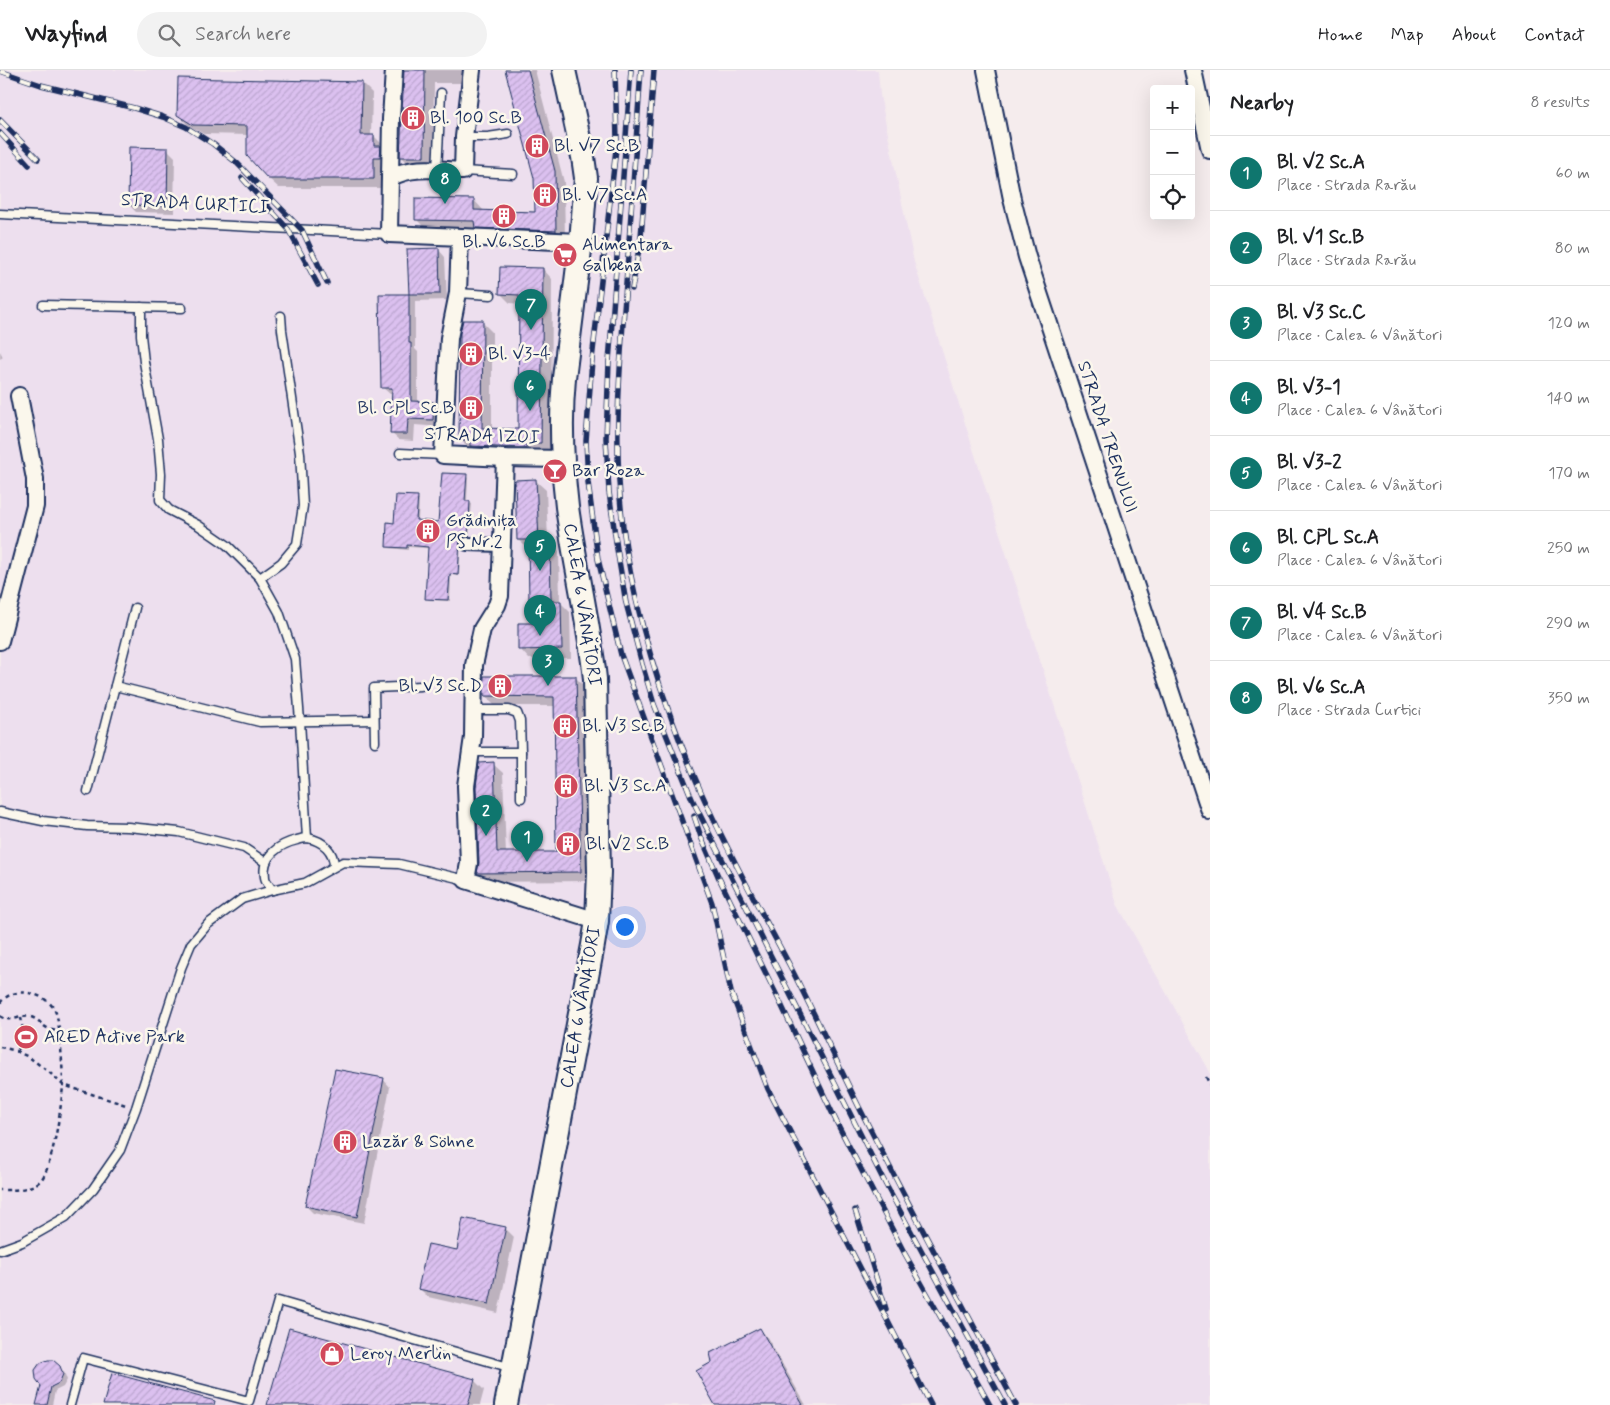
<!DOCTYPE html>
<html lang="en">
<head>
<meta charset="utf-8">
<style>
	body { margin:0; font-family:Mynerve,sans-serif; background:#f2f2f2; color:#202124 }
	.controls { position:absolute; right:15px; top:15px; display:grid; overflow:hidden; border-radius:5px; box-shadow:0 5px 20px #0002 }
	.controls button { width:45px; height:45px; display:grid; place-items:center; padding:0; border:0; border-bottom:1px solid #e0e0e0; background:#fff; color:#202124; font:25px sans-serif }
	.you { position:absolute; left:624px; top:856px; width:18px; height:18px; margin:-12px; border:4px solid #fff; border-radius:50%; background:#1a73e8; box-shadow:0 0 0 8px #1a73e833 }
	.badge { display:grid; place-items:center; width:32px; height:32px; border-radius:50%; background:#0f766e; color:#fff; font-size:16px; font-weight:700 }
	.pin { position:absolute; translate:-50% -41px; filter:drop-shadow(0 1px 2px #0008) }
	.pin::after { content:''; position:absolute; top:26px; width:18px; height:15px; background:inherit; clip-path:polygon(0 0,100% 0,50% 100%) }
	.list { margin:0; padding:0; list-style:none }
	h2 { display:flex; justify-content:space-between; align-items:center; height:65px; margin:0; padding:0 20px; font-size:21px }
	h2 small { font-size:16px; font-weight:400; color:#757577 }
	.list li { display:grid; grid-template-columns:32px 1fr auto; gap:15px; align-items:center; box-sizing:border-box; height:75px; padding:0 20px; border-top:1px solid #e0e0e0 }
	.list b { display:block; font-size:19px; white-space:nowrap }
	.list p { margin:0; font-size:16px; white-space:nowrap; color:#757577 }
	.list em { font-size:16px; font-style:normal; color:#757577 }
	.icon { flex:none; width:28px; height:28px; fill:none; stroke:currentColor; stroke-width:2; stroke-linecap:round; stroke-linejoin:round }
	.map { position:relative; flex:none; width:1210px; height:1335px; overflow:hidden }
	header { display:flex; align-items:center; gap:30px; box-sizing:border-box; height:70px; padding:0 25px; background:#fff; border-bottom:1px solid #e0e0e0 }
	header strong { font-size:24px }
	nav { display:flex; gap:28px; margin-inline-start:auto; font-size:18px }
	.search { width:350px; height:45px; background:#f2f2f2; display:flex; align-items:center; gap:12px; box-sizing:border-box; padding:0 18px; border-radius:28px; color:#757577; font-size:19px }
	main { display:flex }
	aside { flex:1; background:#fff }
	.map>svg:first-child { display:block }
</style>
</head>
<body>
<header>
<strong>Wayfind</strong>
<div class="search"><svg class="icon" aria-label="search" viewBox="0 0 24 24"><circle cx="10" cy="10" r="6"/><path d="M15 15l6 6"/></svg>Search here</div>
<nav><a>Home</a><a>Map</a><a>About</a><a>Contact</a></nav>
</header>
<main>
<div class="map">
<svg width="1210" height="1335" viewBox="0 0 1210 1335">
	<defs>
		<pattern id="building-hatch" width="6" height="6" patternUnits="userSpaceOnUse" patternTransform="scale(1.25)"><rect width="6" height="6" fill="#dbc0ef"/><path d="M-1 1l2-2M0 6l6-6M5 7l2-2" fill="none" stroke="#bba5cf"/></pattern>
	</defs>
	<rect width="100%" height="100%" fill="#f5eced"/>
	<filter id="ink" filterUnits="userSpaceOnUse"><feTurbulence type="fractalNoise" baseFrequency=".02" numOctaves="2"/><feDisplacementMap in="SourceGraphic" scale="10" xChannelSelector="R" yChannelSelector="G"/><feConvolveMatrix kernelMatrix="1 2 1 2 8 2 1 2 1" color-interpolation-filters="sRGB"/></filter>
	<g filter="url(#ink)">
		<path fill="#eddfee" d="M0 0H878L880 25 914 192 1117 834 1210 1002V1335H0Z"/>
		<g fill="#0003">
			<path d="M405 0H477L471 13H434L433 96H411L402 87Z"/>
			<path d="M506 0H535L564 112 565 170 426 159 416 149 474 130 484 141 536 143 535 107Z"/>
			<path d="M362 13 372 23 371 66H374L384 76V118H279L268 108 249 65 204 64 188 55 178 45Z"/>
			<path d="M168 80 175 87 174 143 136 142 129 135Z"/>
			<path d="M438 179 445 187 447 230 415 231V279L418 282V332L434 333 441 340 440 357 415 355 414 371 399 370 391 363 393 324H390L382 317 380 226H410L409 180Z"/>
			<path d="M543 199 552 209 551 383 470 379 460 369 482 252 492 262V360H519L521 234 510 233 501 224Z"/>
			<path d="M0 281 3 287 0 289Z"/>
			<path d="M466 406 468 408 467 432 472 434 469 468 461 471 459 506 451 505 450 531 428 530 426 528 429 478 408 477V480L389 478 387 477 395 454 417 427 419 429 418 452 440 453Z"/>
			<path d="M536 411 546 420 548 471 559 481 560 532 570 542 571 588 529 589 520 579 536 554V536L531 531 530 480 518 470Z"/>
			<path d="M575 607 585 617 590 811 488 812 479 803 493 694 503 703 506 784 557 783 555 636H495L485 626Z"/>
			<path d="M383 1009 390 1017 364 1153 313 1143 306 1136Z"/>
			<path d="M505 1158 514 1167 498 1243 428 1227 419 1218 458 1182Z"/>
			<path d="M760 1259 767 1267 806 1335H716L714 1293Z"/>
			<path d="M59 1297 64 1302 67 1310 63 1317 55 1321 52 1335H37Z"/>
			<path d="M474 1310 484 1320 480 1335H269Z"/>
		</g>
		<g fill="url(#building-hatch)" stroke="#1b2f5e">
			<path d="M404 0H425L424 87H400Z"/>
			<path d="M505 0H528L555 101 556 161 475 158 474 151 415 150V128L474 129V140L535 142 534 108Z"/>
			<path d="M178 8 362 12 361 65H374V76H381L380 87H374V109H268L247 86V56L193 55 177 45Z"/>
			<path d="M129 77 168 78 167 136 128 135Z"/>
			<path d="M439 178 440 224H409L407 179Z"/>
			<path d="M500 197 543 198 541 373H526V378L470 376V370H459L460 263 463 250H483L482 358 518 359 519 225 499 224Z"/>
			<path d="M379 224H409V273H411V331L434 332 433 350 408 349 407 364H390L392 318H381Z"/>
			<path d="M442 403 467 404 465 431H470L468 466 460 469 458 505 450 504 448 530 425 529 428 477 407 475V478L386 477 387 452 394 453 396 425 418 426 416 450 438 452Z"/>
			<path d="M536 409 539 470H550L551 531H561L562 579 518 580V553H535L534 531 529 532 528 470H517L515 410Z"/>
			<path d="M484 606H576L581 802 477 803 479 793 476 717 479 693 494 692 497 782H556L554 627 484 626Z"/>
			<path d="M335 999 384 1008 357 1147 305 1136Z"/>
			<path d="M463 1148 506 1157 489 1234 418 1219 428 1174 457 1180Z"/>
			<path d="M289 1258 475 1309 468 1335H267Z"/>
			<path d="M760 1258 803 1335H715L696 1301 712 1292 710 1283Z"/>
			<path d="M48 1290H53L60 1296 63 1304 61 1309 59 1313 51 1317 47 1335H36L41 1316 36 1309 35 1300 40 1293Z"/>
			<path d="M112 1303 215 1331 214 1335H103Z"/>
		</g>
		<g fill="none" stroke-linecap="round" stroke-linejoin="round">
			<defs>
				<g id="service">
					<path d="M464 67H488L508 64"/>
					<path d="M437 100 441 23"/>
					<path d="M463 101 513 104"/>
					<path d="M0 144 389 164"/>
					<path d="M458 223 491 225"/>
					<path d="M43 235 182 238"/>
					<path d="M141 237V265L144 292 158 369 161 404 160 430 169 440 198 455 227 475 260 508 279 542 295 589 300 651 307 768"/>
					<path d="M400 383 443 385"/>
					<path d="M260 508 281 493 297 474 303 436 300 383 282 260 281 246"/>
					<path d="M115 616 260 652 374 650"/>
					<path d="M474 640H509L517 643 520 651 521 682"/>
					<path d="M375 672 374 618 421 616"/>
					<path d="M470 682H521V728"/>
					<path d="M88 721 135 538"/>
					<path d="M0 742 43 751 87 756 128 757 179 762 244 778 265 792"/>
					<path d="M272 820C270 816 265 811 265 807 261 786 280 774 297 770 300 769 305 768 308 768 323 771 334 781 334 796"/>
					<path d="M0 1180 22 1172 66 1147 93 1119 120 1080 136 1038 181 898 191 874 208 854 242 829 272 820 305 813 343 792 399 794 466 810"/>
					<path d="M70 1335 83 1288 249 1331 278 1231 512 1298"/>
				</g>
				<path id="pedestrian" d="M467 474 501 475"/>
				<g id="minor">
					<path d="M394 0 391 49 389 164 581 172"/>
					<path d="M986 0 1012 129 1027 187 1210 741"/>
					<path d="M1193 0 1210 80"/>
					<path d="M390 108C412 95 439 100 463 101L464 67 472 0"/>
					<path d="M460 167 458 223 449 268 443 385 505 388 563 389"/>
					<path d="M505 388 500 526 497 535 482 559 474 595 473 667 466 716 469 793 466 810 597 851"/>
					<path d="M0 571 35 436V409L19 326"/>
				</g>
				<path id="secondary" d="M506 1335 593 875 597 851 599 802 595 609C589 551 575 495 567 437 562 394 560 351 564 308L581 172 586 108 583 87 564 0"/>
			</defs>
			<use href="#service" stroke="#1b2f5e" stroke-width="11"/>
			<use href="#pedestrian" stroke="#1b2f5e" stroke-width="16"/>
			<use href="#minor" stroke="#1b2f5e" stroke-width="20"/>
			<use href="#secondary" stroke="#1b2f5e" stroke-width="26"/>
			<g stroke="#1b2f5e" stroke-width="2.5" stroke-dasharray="4 4" stroke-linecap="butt">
				<path d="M0 933C14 914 49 923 56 943 60 954 63 1003 63 1015 62 1033 52 1101 40 1111 30 1120 13 1120 0 1120"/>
				<path d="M0 946C12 954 20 944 31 947 43 951 41 959 58 961"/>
				<path d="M0 977 13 980 29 987 50 1003 63 1015 126 1035"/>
				<path d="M17 982C23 969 24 961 21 948"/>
				<path d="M1206 1007 1210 1015"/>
			</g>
			<use href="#service" stroke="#fbf7ec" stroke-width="8"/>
			<use href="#pedestrian" stroke="#fbf7ec" stroke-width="12"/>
			<use href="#minor" stroke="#fbf7ec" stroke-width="16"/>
			<use href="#secondary" stroke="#fbf7ec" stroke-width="22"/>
			<defs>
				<g id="rail">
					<path d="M615 0 617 70 592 290 586 371 588 412 598 489 621 585 712 833 731 922 768 1019 931 1335"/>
					<path d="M631 0 609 292 606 368 609 422 617 479 626 533 642 594 654 634 692 729 886 1115 1005 1335"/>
					<path d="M641 0C636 67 632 133 627 200 620 293 611 386 626 478 640 564 667 645 702 724 728 783 760 839 790 896 814 943 836 990 859 1037 910 1138 963 1236 1016 1335"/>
					<path d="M0 1 41 15 134 38 163 47 186 57 213 74 237 93 302 160 327 213"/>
					<path d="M0 50 38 89"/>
					<path d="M0 63 29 95"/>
					<path d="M242 108 288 159 318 215"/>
					<path d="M632 219 641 167 654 0"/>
					<path d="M694 746 701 767 718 806 780 932 838 1055 905 1184 990 1335"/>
					<path d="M855 1140 886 1239"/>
				</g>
			</defs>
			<use href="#rail" stroke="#1b2f5e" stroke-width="5.5"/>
			<use href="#rail" stroke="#fbf7ec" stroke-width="4" stroke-dasharray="11" stroke-linecap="butt"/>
		</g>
	</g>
	<defs>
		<symbol id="building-disc" viewBox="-11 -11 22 22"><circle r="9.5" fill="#d1495b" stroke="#fbf7ec"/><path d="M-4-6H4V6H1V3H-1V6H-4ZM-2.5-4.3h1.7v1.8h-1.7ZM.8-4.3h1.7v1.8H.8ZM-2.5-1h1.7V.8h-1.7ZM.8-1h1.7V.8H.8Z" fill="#fff"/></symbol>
		<symbol id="supermarket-disc" viewBox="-11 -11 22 22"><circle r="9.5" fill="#d1495b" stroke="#fbf7ec"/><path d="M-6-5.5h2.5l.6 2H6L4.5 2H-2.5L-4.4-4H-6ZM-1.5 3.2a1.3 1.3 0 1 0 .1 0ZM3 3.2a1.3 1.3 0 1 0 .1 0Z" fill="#fff"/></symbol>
		<symbol id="bar-disc" viewBox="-11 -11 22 22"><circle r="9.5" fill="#d1495b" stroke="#fbf7ec"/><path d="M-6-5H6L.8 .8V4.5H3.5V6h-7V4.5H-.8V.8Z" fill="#fff"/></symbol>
		<symbol id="stadium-disc" viewBox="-11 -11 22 22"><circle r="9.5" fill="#d1495b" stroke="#fbf7ec"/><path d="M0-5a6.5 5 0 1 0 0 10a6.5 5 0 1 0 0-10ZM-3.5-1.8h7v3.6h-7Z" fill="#fff"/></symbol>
		<symbol id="shop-disc" viewBox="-11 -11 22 22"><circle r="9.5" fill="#d1495b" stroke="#fbf7ec"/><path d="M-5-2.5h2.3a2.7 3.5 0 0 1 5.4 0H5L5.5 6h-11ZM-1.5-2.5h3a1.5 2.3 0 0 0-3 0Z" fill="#fff"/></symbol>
	</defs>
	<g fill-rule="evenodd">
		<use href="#building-disc" x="399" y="34" width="28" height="28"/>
		<use href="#building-disc" x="523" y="62" width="28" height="28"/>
		<use href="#building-disc" x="531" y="111" width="28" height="28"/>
		<use href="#building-disc" x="490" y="132" width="28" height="28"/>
		<use href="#supermarket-disc" x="551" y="171" width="28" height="28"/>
		<use href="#building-disc" x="457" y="270" width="28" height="28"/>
		<use href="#building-disc" x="457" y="324" width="28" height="28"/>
		<use href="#bar-disc" x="541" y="387" width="28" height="28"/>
		<use href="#building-disc" x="414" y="447" width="28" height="28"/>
		<use href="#building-disc" x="486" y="602" width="28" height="28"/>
		<use href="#building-disc" x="551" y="642" width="28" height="28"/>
		<use href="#building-disc" x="552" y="702" width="28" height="28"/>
		<use href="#building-disc" x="554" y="760" width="28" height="28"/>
		<use href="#stadium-disc" x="12" y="953" width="28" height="28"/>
		<use href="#building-disc" x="331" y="1058" width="28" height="28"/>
		<use href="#shop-disc" x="318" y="1270" width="28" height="28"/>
	</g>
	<g text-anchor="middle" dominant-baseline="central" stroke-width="5" stroke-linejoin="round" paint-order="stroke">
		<g font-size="18" fill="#1b2f5e" stroke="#fbf7ec" text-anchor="start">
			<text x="430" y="48">Bl. 100 Sc.B</text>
			<text x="554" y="76">Bl. V7 Sc.B</text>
			<text x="562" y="125">Bl. V7 Sc.A</text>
			<text x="504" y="172" text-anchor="middle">Bl. V6 Sc.B</text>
			<text x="582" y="175">Alimentara<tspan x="582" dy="21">Galbena</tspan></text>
			<text x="488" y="284">Bl. V3-4</text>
			<text x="454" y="338" text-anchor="end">Bl. CPL Sc.B</text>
			<text x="572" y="401">Bar Roza</text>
			<text x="446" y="451">Grădinița<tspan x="446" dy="21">PS Nr.2</tspan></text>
			<text x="482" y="616" text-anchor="end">Bl. V3 Sc.D</text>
			<text x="582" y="656">Bl. V3 Sc.B</text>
			<text x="584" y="716">Bl. V3 Sc.A</text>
			<text x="586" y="774">Bl. V2 Sc.B</text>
			<text x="44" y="967">ARED Active Park</text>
			<text x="362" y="1072">Lazăr &amp; Söhne</text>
			<text x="350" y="1284">Leroy Merlin</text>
		</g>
		<g font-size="18" fill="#1b2f5e" stroke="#fbf7ec">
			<text transform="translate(195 134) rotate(3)">STRADA CURTICI</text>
			<text transform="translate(482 366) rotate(2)">STRADA IZOI</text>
			<text transform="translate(1107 367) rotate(72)">STRADA TRENULUI</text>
			<text transform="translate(582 535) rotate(81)">CALEA 6 VÂNĂTORI</text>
			<text transform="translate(581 937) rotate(-80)">CALEA 6 VÂNĂTORI</text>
		</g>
	</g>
</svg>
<div class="controls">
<button>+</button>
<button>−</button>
<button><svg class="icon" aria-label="locate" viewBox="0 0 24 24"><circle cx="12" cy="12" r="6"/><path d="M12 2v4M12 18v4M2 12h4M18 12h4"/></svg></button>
</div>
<div class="you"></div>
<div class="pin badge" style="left:527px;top:792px">1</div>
<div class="pin badge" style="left:486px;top:766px">2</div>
<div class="pin badge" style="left:548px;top:616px">3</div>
<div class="pin badge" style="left:540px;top:566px">4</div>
<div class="pin badge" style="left:540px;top:501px">5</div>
<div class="pin badge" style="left:530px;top:341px">6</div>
<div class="pin badge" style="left:531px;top:260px">7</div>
<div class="pin badge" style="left:445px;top:134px">8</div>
</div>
<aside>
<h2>Nearby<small>8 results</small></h2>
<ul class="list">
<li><span class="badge">1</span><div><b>Bl. V2 Sc.A</b><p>Place · Strada Rarău</p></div><em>60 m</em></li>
<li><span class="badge">2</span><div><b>Bl. V1 Sc.B</b><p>Place · Strada Rarău</p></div><em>80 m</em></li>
<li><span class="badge">3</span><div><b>Bl. V3 Sc.C</b><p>Place · Calea 6 Vânători</p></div><em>120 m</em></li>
<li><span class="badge">4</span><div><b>Bl. V3-1</b><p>Place · Calea 6 Vânători</p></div><em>140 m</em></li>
<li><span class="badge">5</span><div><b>Bl. V3-2</b><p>Place · Calea 6 Vânători</p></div><em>170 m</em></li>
<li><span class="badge">6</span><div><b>Bl. CPL Sc.A</b><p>Place · Calea 6 Vânători</p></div><em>250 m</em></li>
<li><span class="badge">7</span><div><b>Bl. V4 Sc.B</b><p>Place · Calea 6 Vânători</p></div><em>290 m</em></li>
<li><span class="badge">8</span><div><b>Bl. V6 Sc.A</b><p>Place · Strada Curtici</p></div><em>350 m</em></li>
</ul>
</aside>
</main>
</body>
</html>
